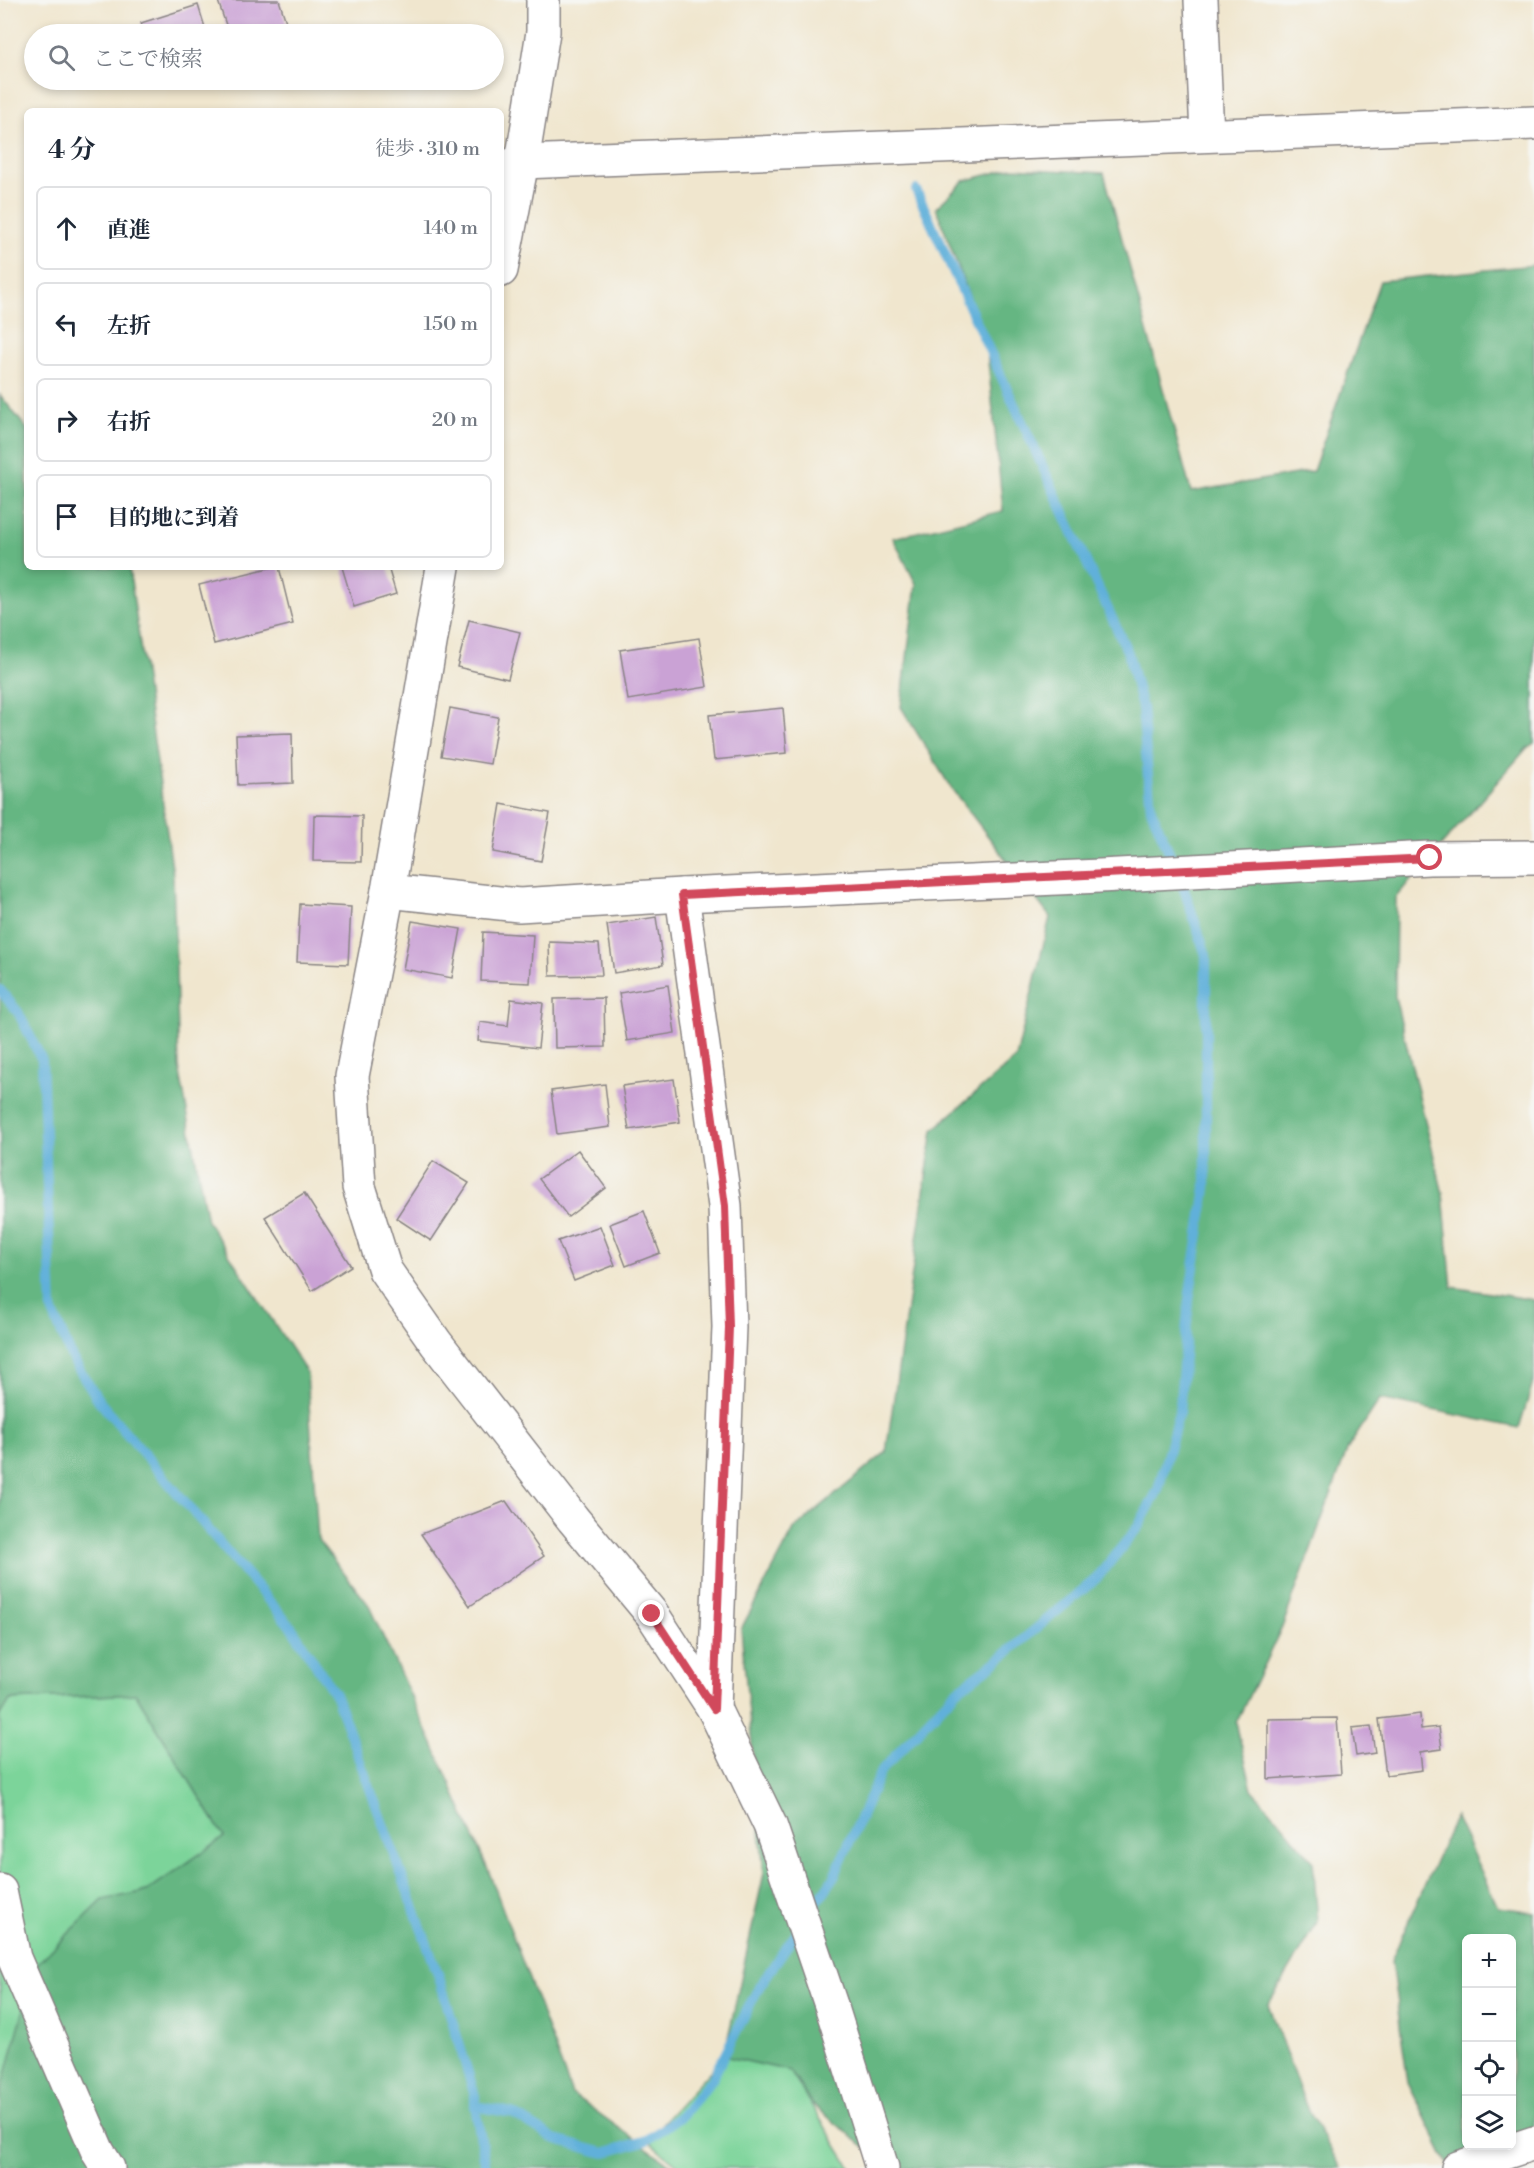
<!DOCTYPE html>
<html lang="ja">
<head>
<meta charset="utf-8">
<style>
	body { margin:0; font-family:"Libre Bodoni","Noto Serif JP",serif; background:#f6f6f7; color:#1f2937 }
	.controls { position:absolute; right:18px; bottom:18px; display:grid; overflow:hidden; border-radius:9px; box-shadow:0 3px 9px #0003 }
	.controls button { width:54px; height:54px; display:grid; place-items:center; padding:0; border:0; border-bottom:2px solid #e0e1e3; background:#fff; color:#1f2937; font:30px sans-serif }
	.stop { position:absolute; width:18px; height:18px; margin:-14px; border:4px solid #d1495b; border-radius:50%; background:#fff }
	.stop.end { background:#d1495b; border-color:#fff; box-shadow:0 2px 6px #0008 }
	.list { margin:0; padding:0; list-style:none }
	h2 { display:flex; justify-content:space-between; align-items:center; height:78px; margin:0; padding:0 24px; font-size:26px }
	h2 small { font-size:20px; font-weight:400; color:#747a83 }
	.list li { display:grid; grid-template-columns:39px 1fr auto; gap:18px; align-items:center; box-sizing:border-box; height:84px; margin:0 12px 12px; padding:0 12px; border:2px solid #e0e1e3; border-radius:9px }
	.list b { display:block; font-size:22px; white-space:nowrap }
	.list em { font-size:20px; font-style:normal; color:#747a83 }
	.icon { flex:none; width:33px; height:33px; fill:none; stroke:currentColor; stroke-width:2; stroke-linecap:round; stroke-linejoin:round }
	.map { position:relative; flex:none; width:1534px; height:2168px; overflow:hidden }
	.search { position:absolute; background:#fff; box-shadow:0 3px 9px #0003; left:24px; top:24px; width:480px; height:66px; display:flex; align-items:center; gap:15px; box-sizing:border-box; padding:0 21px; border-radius:33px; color:#747a83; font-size:22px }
	.panel { position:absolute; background:#fff; box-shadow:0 3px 9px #0003; left:24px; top:108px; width:480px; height:462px; border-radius:9px }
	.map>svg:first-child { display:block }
</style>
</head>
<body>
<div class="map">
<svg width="1534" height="2168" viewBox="0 0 1534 2168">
	<rect width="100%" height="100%" fill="#f6f6f2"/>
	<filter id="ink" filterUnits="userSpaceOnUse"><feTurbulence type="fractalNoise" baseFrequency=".0167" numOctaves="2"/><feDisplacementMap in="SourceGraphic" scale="12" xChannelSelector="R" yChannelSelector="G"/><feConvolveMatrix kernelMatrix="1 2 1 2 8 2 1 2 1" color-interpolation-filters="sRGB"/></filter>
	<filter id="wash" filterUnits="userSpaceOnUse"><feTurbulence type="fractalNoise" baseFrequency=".008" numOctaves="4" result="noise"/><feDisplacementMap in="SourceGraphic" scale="24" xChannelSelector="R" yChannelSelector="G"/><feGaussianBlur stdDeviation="1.35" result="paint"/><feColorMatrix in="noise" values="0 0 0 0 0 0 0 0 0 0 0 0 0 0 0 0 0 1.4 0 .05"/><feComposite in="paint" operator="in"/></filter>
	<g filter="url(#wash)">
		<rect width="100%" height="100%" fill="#f0e6ce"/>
		<g fill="#7cd49a" stroke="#4f7b6a" stroke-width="1.5">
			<path d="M136 1694 224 1837 147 1891 103 1901 0 2096V1717L9 1700Z"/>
			<path d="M724 2056 790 2071 851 2168H681L647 2140Z"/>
		</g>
		<g fill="#65b682" stroke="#446c5e" stroke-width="1.5" fill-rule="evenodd">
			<path d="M1012 168 1104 173 1191 492 1313 471 1380 281 1534 265V743L1527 748 1396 897 1395 997 1443 1194 1452 1287 1534 1300V1380L1519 1428 1380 1399 1348 1448 1283 1625 1236 1723 1252 1789 1313 1861 1318 1922 1268 2005 1306 2106 1341 2168H878L879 2159 811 2103 790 2071 724 2056 764 1873 741 1629 795 1528 886 1452 933 1130 1016 1058 1050 917 951 788 901 707 916 584 893 538 1003 511 986 341 936 208 964 181Z"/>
			<path d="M0 395 27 429V567H129L173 874 179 1067 207 1221 307 1373 318 1540 368 1604 433 1744 489 1872 572 2094 675 2168H0V2096L36 1965 103 1900 147 1891 224 1837 136 1694 10 1700 0 1717Z"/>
			<path d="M1455 1816 1498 1907 1534 1912V2143L1450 2168 1408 2083 1391 1961ZM1466 1938H1512V2146H1466Z"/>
		</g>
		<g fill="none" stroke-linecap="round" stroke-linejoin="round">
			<g stroke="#60b0da" stroke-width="10">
				<path d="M0 990 18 1012 42 1060 52 1310 72 1358 99 1401 292 1628 336 1696 438 1974 475 2096V2106L486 2168"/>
				<path d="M807 1917 833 1879 881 1771 955 1692 996 1662 1097 1578 1138 1527 1158 1490 1179 1412 1189 1300 1206 1188V955L1182 883 1151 809 1142 708 1128 653 916 190"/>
				<path d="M475 2106 512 2113 556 2140 604 2153 647 2140 681 2116 712 2079 759 1987 798 1930"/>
			</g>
		</g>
		<g id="blocks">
			<g fill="#caa2d5">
				<path d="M221 0H279L287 25 258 34H229L218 1Z"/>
				<path d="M198 5 207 34H145L141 23Z"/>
				<path d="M273 567H279L293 624 214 644 199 585Z"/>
				<path d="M342 567H388L396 594 354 607Z"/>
				<path d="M469 620 520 632 508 679 457 667Z"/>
				<path d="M699 638 707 687 628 700 620 650Z"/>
				<path d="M450 708 498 717 490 764 441 756Z"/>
				<path d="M783 708 787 753 714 760 709 715Z"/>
				<path d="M292 733 293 783 238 785 236 735Z"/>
				<path d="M501 804 550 813 541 861 493 852Z"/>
				<path d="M314 815 362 816 361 862 313 861Z"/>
				<path d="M300 904 351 907 348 964 297 962Z"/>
				<path d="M656 917 663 965 614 973 607 925Z"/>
				<path d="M412 921 461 929 452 978 403 969Z"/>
				<path d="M483 932 533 935 530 983 481 981Z"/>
				<path d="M549 942 599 944 602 975 550 976Z"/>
				<path d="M668 985 675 1033 627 1041 619 993Z"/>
				<path d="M604 998 605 1047 555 1048 554 999Z"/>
				<path d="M511 999 543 1003 538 1048 478 1041 480 1022 508 1026Z"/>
				<path d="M674 1079 680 1122 629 1130 622 1086Z"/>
				<path d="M605 1084 610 1127 557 1134 551 1091Z"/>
				<path d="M578 1150 606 1188 568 1217 539 1179Z"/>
				<path d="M433 1161 469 1183 431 1241 396 1218Z"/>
				<path d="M304 1193 351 1266 312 1291 265 1217Z"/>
				<path d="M644 1211 660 1253 626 1266 610 1224Z"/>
				<path d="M600 1226 615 1265 574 1281 558 1241Z"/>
				<path d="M506 1501 544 1556 470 1606 421 1534Z"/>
				<path d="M1420 1714 1421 1729 1439 1727 1442 1749 1420 1752 1422 1770 1386 1775 1379 1719Z"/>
				<path d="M1337 1718 1341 1774 1268 1779V1719Z"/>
				<path d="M1371 1726 1375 1753 1356 1756 1352 1728Z"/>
			</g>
		</g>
	</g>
	<g filter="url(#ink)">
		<use href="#blocks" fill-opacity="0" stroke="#898484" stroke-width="1.5"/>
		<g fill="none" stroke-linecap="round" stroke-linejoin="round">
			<defs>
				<g id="minor">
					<path d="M1201 0 1207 135"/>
					<path d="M501 168 522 162 1534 123"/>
					<path d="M501 270 522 162 543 32V0"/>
					<path d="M443 567 388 891 352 1076 359 1187 385 1270 436 1343 573 1519 652 1614 714 1709 770 1825 833 2011 882 2168"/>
					<path d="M388 891 519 905 682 895 1100 876 1429 858 1534 857"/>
					<path d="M682 895 725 1206 729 1327 714 1709"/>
					<path d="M0 1891 14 1958 98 2152 108 2168"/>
					<path d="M1458 2168 1534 2143"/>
				</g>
			</defs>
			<use href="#minor" stroke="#898484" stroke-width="36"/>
			<use href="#minor" stroke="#fff" stroke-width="33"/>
		</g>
	</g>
	<g fill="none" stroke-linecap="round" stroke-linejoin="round" filter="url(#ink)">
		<path stroke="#d1495b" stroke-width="8" d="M652 1614 714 1709 729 1327 725 1206 682 895 1430 858"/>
	</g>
</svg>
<div class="controls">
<button>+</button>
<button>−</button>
<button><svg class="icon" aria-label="locate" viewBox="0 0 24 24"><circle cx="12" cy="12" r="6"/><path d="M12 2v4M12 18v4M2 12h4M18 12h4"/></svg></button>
<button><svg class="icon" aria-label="layers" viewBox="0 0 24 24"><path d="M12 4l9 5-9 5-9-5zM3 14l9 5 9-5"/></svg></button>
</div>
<div class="stop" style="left:1430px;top:858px"></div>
<div class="stop end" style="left:652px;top:1614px"></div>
<div class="search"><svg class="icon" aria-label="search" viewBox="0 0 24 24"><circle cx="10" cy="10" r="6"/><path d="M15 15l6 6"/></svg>ここで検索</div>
<section class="panel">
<h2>4 分<small>徒歩 · 310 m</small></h2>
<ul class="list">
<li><svg class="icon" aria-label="ahead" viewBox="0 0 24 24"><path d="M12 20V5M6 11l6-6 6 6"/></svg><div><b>直進</b></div><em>140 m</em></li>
<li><svg class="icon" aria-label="left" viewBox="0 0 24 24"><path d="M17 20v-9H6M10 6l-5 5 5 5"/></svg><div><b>左折</b></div><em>150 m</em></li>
<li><svg class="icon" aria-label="right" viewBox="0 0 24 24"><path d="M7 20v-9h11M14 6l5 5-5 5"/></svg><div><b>右折</b></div><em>20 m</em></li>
<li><svg class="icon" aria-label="arrive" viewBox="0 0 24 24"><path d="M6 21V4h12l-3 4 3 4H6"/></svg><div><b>目的地に到着</b></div></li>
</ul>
</section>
</div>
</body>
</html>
